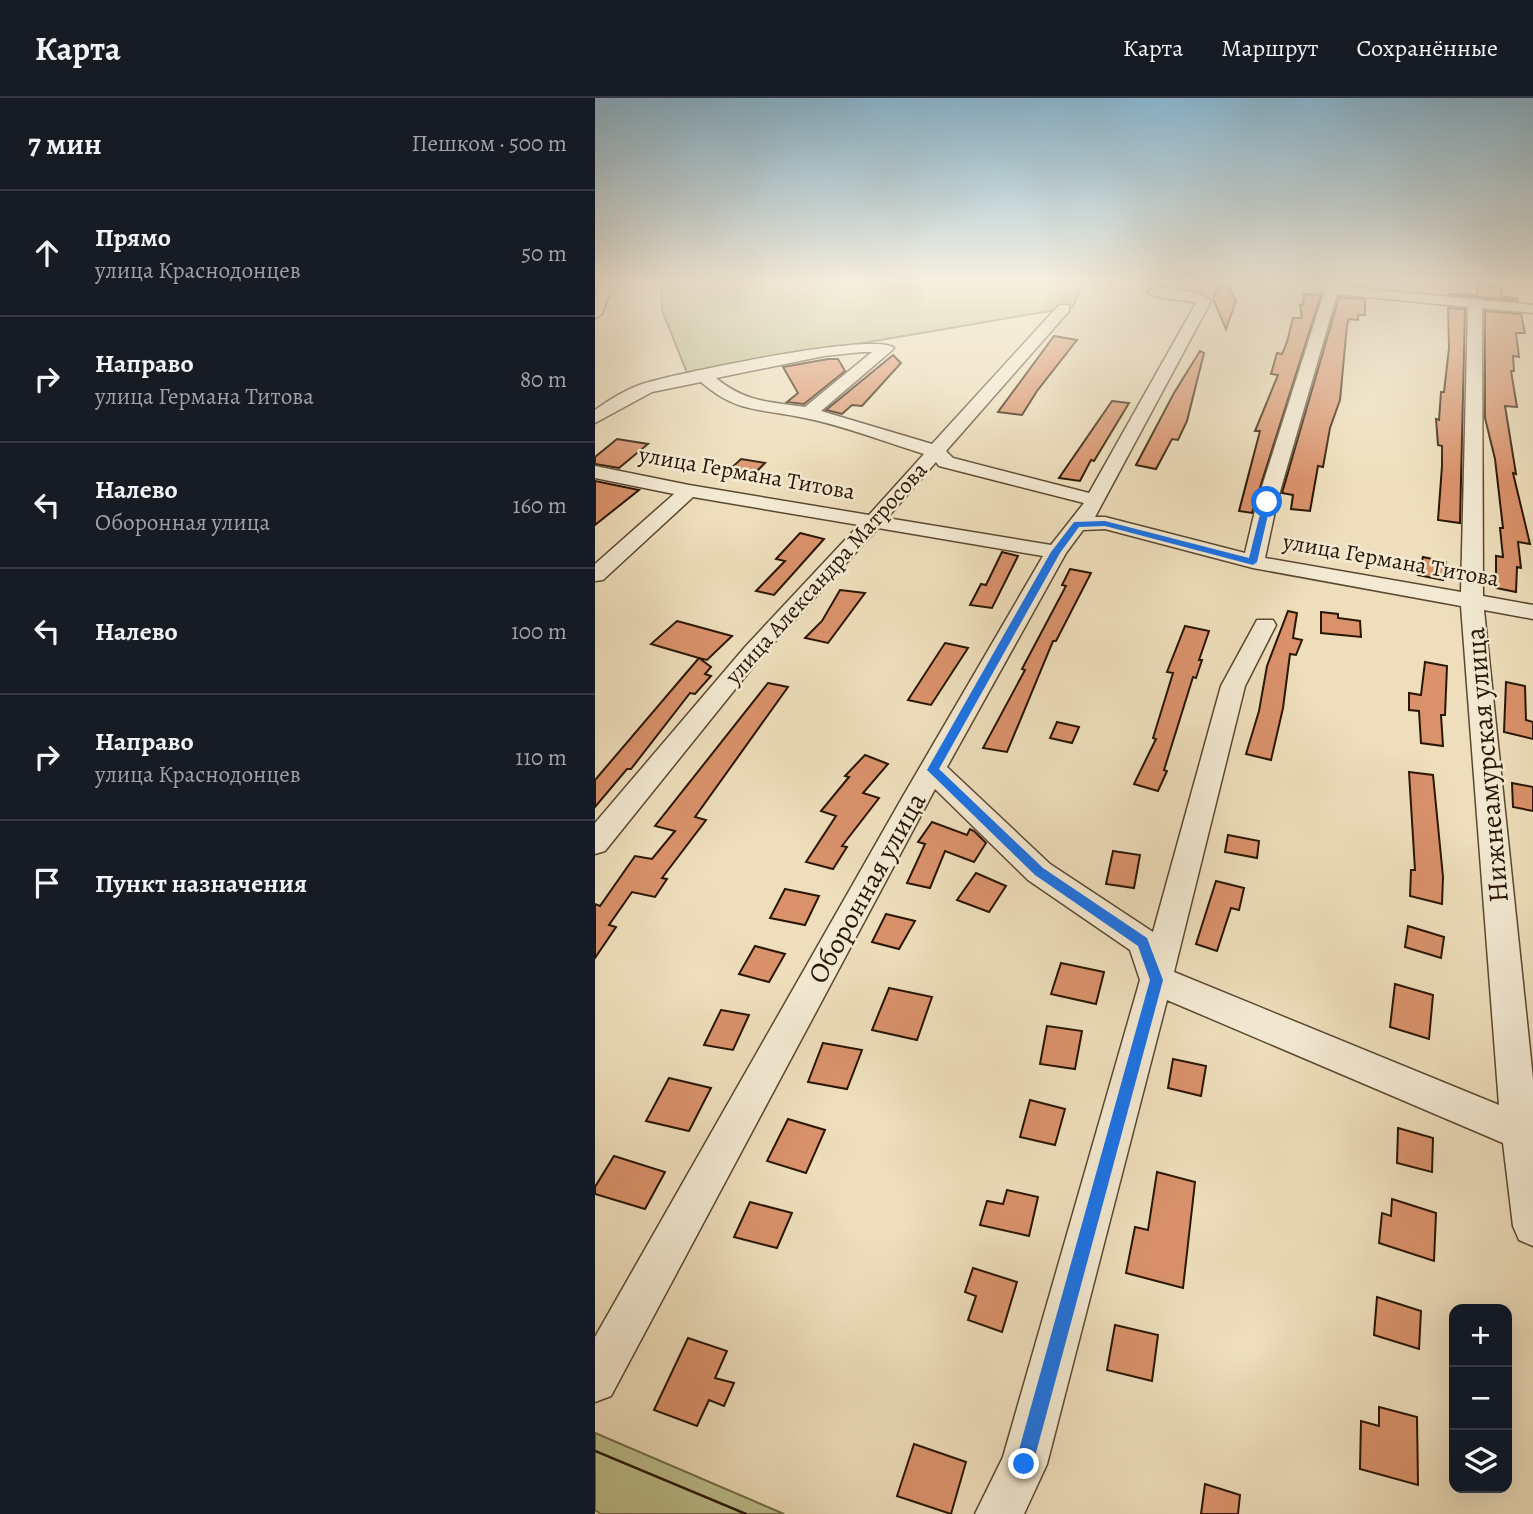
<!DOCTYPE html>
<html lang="ru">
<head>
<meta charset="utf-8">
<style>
	body { margin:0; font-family:Alegreya,serif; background:#20242c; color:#f1f3f6 }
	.controls { position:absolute; right:21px; bottom:21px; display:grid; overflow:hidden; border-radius:14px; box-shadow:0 7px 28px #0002 }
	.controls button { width:63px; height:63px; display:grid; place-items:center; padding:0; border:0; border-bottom:2px solid #363941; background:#171b24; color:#f1f3f6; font:35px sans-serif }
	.stop { position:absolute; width:21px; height:21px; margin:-16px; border:5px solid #1a73e8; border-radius:50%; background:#fff }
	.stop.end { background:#1a73e8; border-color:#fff; box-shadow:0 2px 7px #0008 }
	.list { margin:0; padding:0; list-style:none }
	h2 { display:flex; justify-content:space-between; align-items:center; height:91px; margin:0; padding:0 28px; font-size:30px }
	h2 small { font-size:23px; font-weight:400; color:#9ea1a6 }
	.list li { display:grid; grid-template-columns:46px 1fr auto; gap:21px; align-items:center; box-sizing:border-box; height:126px; padding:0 28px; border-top:2px solid #363941 }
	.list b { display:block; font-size:26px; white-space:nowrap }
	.list p { margin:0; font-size:23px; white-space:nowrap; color:#9ea1a6 }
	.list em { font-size:23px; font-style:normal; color:#9ea1a6 }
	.icon { flex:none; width:38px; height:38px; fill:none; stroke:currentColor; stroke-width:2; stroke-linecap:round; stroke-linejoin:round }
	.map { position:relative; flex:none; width:938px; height:1416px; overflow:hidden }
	header { display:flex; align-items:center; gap:42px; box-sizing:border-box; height:98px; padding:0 35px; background:#171b24; border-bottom:2px solid #363941 }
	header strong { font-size:33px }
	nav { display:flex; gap:38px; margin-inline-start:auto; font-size:24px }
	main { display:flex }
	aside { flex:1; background:#171b24 }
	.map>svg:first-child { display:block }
</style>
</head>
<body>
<header>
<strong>Карта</strong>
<nav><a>Карта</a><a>Маршрут</a><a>Сохранённые</a></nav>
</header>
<main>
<aside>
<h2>7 мин<small>Пешком · 500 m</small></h2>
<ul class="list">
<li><svg class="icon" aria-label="ahead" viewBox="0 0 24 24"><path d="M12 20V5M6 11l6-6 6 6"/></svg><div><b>Прямо</b><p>улица Краснодонцев</p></div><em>50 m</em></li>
<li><svg class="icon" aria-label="right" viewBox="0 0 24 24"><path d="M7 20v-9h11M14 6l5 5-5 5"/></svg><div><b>Направо</b><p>улица Германа Титова</p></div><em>80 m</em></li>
<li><svg class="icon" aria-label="left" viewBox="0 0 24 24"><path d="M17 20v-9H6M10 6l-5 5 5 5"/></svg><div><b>Налево</b><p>Оборонная улица</p></div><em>160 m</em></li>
<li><svg class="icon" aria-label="left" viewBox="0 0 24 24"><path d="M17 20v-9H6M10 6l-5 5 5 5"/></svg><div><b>Налево</b></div><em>100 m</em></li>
<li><svg class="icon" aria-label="right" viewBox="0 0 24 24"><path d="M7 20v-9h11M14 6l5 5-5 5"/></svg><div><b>Направо</b><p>улица Краснодонцев</p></div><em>110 m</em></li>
<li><svg class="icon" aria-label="arrive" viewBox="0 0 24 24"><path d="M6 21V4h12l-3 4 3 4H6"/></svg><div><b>Пункт назначения</b></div></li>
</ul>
</aside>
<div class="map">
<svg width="938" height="1416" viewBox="0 0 938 1416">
	<rect width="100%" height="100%" fill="#eedebb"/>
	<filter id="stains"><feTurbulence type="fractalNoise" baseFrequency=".00286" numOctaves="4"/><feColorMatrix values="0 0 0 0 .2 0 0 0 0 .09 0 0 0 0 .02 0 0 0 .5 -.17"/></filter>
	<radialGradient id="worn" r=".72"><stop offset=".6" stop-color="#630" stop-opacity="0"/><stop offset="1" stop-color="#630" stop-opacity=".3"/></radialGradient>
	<g fill="#bcc08d" stroke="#726b47" stroke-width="2">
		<path d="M66 184H487L478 209 92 275 67 212Z"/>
		<path d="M0 1335 189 1416H6L0 1412Z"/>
	</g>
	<g fill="#da926b" stroke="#291601" stroke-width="2">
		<path d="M625 184H631L641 203 631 231 618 201Z"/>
		<path d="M881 187 906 189 907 199 922 200 923 203 853 196 882 197Z"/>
		<path d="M709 196 726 197 657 415 644 413 665 333H660L683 277 676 276 682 255 687 256 692 244 698 220H707L705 207H708Z"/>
		<path d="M744 199 770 201V217H763V222L754 221 752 227 745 302 735 330 728 369 723 368 715 413 696 411 698 397 687 395Z"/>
		<path d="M853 210 870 211 865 425 843 422 847 368V348L843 347 841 321 844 322 846 294H849L854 250Z"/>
		<path d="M890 213 926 216 930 235H921L924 259 918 258 919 273H916L922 309 910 308 921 376 918 375 935 446 923 444 926 470 922 469 921 494 901 490V458L908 459 905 430H908L900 361 890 320Z"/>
		<path d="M459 238 482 242 442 293 427 317 403 314Z"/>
		<path d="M605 253 609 255 592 323 583 342 577 341 561 371 541 367 579 295Z"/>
		<path d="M298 257 306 265 267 308 257 307 247 316 231 312Z"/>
		<path d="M233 261H243L250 273 209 306 192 304 203 295 188 269Z"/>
		<path d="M517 303 534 305 499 363 496 362 485 383 464 380Z"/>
		<path d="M22 341 53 346 24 370 0 366V359Z"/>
		<path d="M146 361 170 365 156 379 131 375Z"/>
		<path d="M0 383 44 392 0 427Z"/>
		<path d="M205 435 229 441 179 497 161 493 190 463 181 461Z"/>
		<path d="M407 454 423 458 397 510 375 507 386 486 391 487Z"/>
		<path d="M828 459 851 464 848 482 823 477Z"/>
		<path d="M475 471 496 475 461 543H458L412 654 388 650 430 572 427 571 471 488 467 487Z"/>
		<path d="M245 492 270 495 233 545 210 540 227 523Z"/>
		<path d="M693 513 702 515 698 540 707 542 701 557 695 556 688 610 676 662 651 656 664 613 672 568Z"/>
		<path d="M726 514 743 516V520L765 523 766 539 726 535Z"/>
		<path d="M82 523 137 538 112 562 104 560 116 569 110 576 116 578 100 596 95 595 36 671H32L0 709V682L104 560 56 546Z"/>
		<path d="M590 528 614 533 604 562H607L601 580 598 579 569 672 572 673 563 693 539 686 561 641 558 640 578 575 572 574Z"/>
		<path d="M350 545 373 550 336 607 313 602Z"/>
		<path d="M830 564 852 568 850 617H846L848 648 826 645 824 613 814 612V595L826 597Z"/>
		<path d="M911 584 930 588 931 622 938 624V641L909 634Z"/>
		<path d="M173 585 193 589 100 719 111 722 67 780 72 781 60 799 37 794 14 827 21 829 0 860V806L5 808 40 758 57 761 80 733 60 728Z"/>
		<path d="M462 624 484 629 477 645 455 640Z"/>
		<path d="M270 657 293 666 268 695 284 700 247 748 252 749 238 771 211 764 241 718 226 713 254 679 250 678Z"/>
		<path d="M814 674 838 677 848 779 847 806 815 798 816 772H820Z"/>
		<path d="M917 685 938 689V713L918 709Z"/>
		<path d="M337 724 372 737 375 731 379 733 391 745 379 764 350 753 335 790 312 785 330 746 323 744Z"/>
		<path d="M633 737 664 743 662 760 630 754Z"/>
		<path d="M518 753 545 757 539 790 511 786Z"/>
		<path d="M381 775 411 788 394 814 362 802Z"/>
		<path d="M621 783 649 790 644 812 636 810 622 853 601 846Z"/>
		<path d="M190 791 224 798 210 827 175 820Z"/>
		<path d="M291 816 320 823 304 851 277 844Z"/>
		<path d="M813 828 849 839 846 860 810 849Z"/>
		<path d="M160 848 190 856 174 884 144 876Z"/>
		<path d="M466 865 509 874 501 906 456 896Z"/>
		<path d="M800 886 838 897 834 941 795 929Z"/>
		<path d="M294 890 337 899 322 942 277 932Z"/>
		<path d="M126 912 154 917 138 952 109 947Z"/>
		<path d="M452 928 487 933 480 971 445 966Z"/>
		<path d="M228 945 267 952 252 991 213 984Z"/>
		<path d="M578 961 611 968 606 998 573 990Z"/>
		<path d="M74 980 116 990 94 1033 51 1023Z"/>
		<path d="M435 1002 470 1011 460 1047 425 1039Z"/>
		<path d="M193 1021 230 1032 211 1075 172 1063Z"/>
		<path d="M803 1030 838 1040 837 1074 802 1065Z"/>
		<path d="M19 1058 70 1074 50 1111 0 1096V1089Z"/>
		<path d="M562 1074 600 1084 588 1190 531 1175 540 1129 553 1132Z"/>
		<path d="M412 1092 443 1099 434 1138 385 1127 392 1103 408 1106Z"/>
		<path d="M797 1101 841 1115 839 1163 784 1145 787 1115 796 1118Z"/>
		<path d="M155 1104 197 1115 182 1150 139 1139Z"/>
		<path d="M378 1170 422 1184 407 1234 373 1222 381 1198 370 1194Z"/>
		<path d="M782 1199 826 1213 824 1251 779 1237Z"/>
		<path d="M520 1227 563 1237 557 1283 512 1272Z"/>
		<path d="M93 1240 132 1253 120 1280 139 1285 129 1308 114 1302 102 1328 59 1312Z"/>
		<path d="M784 1309 822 1319 823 1387 765 1371 766 1323 784 1328Z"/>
		<path d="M319 1346 371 1364 356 1416 302 1398Z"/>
		<path d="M610 1386 645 1397 643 1416H606Z"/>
	</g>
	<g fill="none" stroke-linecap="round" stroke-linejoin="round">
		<defs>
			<g id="minor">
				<path d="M4 184H18L7 216 0 220V196Z"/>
				<path d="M725 184H739L742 188 938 207V215L887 210 888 498 938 507V521L889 512 938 981V1148L924 1142 918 1128 908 1045 572 902 452 1366 429 1416H380L408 1359 545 882 535 852 433 782 340 691 16 1298 0 1304V1239L307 700 448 458 283 430 166 559 10 753 0 756V725L150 549 264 427 98 399 8 482 0 483V466L79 396 0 380V368L94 387 274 417 329 356C290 344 250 328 210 320 165 310 143 316 106 284L57 294 0 325V312C14 302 30 292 47 286 78 276 281 233 299 250L296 253 226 313 337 346 464 207H474V213L351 353 358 360 494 395 601 205C586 200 564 203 552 194 563 185 605 193 616 203L500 419H510L650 455 662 404 729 195 721 191 727 187ZM742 196 873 209 866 494 670 460 682 404ZM267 254H277L210 309C176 304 149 304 121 280L229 258ZM341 364 344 368 489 405 456 447 292 420ZM510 431 658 470 866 508 904 1007 579 874 650 588 681 527 678 522H662L626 588 558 834 455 766 352 669 471 455 488 432Z"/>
			</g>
		</defs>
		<use href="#minor" stroke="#5a4830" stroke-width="3"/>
		<use href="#minor" fill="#f4ead3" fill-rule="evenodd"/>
		<path stroke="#291601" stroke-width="2.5" d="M0 1353 151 1416"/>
	</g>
	<linearGradient id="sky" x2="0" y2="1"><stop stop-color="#88b7d2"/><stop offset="0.48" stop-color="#f7f0e0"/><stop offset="1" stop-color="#f7f0e0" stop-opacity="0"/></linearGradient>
	<rect width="938" height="382" fill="url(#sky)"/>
	<path fill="#1a73e8" d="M672 402 676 404 662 464 658 467 510 428 484 429 465 455 344 671 448 770 552 840 568 882 438 1366 436 1373 429 1376 422 1373 420 1366 555 882 543 848 440 777 332 672 456 454 479 424 510 423 654 460 668 404Z"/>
	<g text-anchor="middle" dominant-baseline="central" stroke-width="5" stroke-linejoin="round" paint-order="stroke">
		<g font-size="23" fill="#291601" stroke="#f4ead3">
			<text transform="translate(152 375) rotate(10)">улица Германа Титова</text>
			<text transform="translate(796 462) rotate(10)">улица Германа Титова</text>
			<text transform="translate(231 475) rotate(-48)">улица Александра Матросова</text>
		</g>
		<g font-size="28" fill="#291601" stroke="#f4ead3">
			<text transform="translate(892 667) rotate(-95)">Нижнеамурская улица</text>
			<text transform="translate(272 790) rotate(-61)">Оборонная улица</text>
		</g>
	</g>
	<rect width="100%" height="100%" filter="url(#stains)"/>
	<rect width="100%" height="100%" fill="url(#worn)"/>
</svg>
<div class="controls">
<button>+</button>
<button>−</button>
<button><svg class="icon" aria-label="layers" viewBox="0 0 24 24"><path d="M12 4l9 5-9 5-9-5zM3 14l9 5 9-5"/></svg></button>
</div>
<div class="stop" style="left:672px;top:404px"></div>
<div class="stop end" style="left:429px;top:1366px"></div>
</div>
</main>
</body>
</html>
